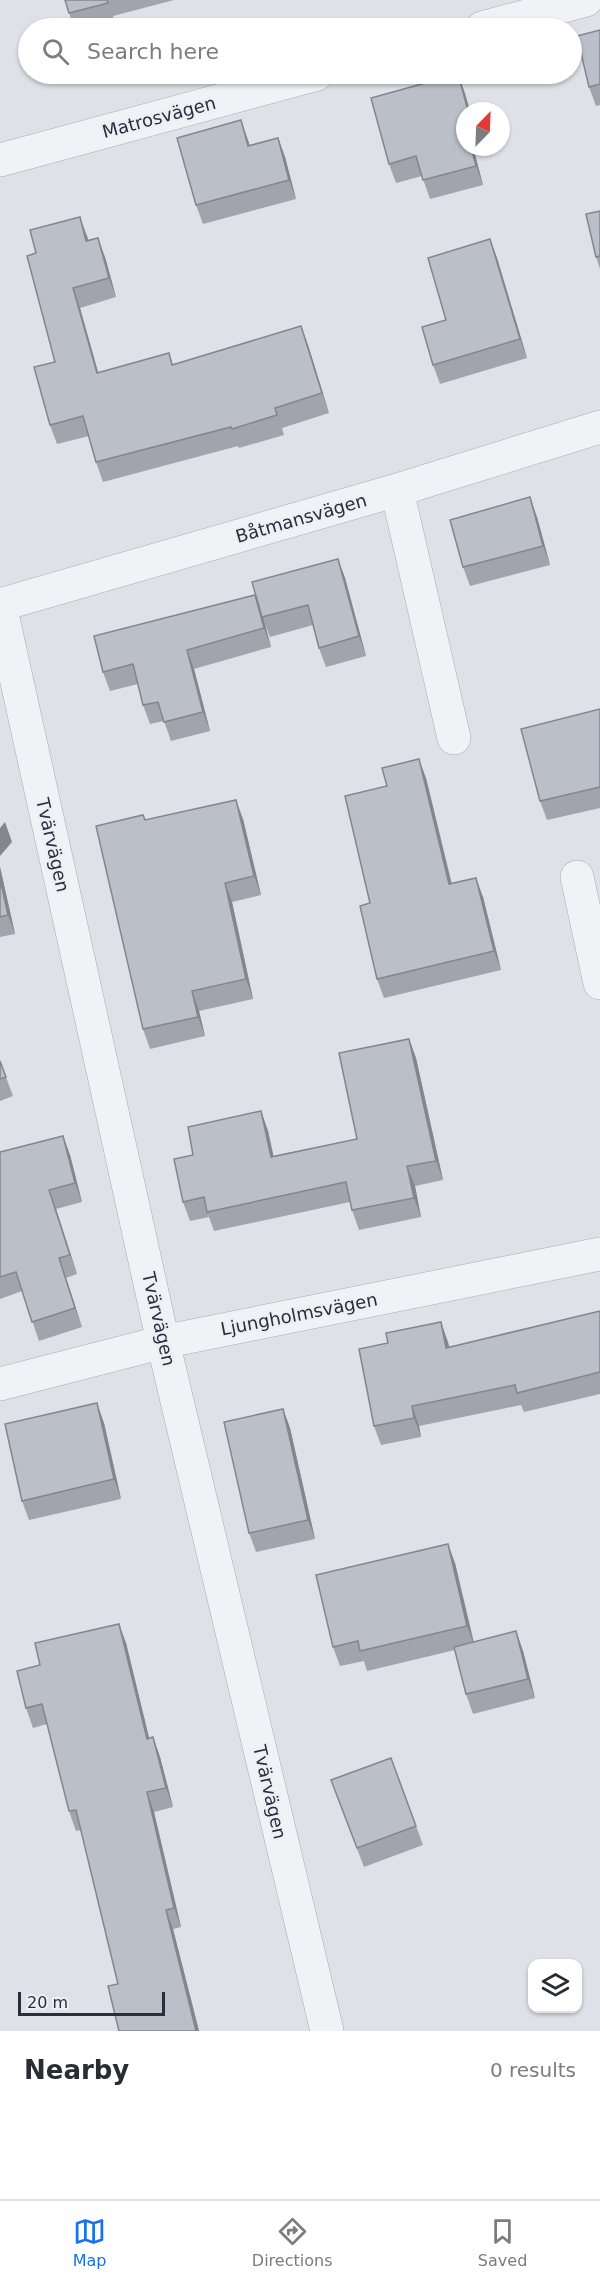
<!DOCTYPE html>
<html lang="en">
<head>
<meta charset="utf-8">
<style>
	body { margin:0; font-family:"DejaVu Sans",sans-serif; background:#f7f7f7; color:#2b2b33 }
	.controls { position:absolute; right:18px; bottom:18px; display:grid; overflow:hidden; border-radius:12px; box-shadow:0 2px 4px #0004 }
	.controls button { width:54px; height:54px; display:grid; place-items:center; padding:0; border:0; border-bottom:2px solid #e1e1e2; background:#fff; color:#2b2b33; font:30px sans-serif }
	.compass { position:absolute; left:456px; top:102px; width:54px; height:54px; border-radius:50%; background:#fff; box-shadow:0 2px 4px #0004; rotate:23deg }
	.scale { position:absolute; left:18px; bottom:15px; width:147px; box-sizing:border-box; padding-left:6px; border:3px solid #282e3c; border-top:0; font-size:16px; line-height:21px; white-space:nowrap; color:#282e3c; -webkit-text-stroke:4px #edeff4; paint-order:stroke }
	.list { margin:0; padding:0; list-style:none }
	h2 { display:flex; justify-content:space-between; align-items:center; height:78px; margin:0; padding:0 24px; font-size:26px }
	h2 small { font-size:20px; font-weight:400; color:#7c7c81 }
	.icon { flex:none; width:33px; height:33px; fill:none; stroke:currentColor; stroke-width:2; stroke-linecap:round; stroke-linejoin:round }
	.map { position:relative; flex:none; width:600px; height:2031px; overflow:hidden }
	.search { position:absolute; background:#fff; box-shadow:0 2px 4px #0004; left:18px; right:18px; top:18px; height:66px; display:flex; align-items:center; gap:15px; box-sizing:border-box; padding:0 21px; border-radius:33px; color:#7c7c81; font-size:22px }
	.sheet { height:168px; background:#fff }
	nav { display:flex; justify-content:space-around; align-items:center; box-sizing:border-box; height:84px; border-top:2px solid #e1e1e2; background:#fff; font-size:16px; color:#7c7c81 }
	nav a { display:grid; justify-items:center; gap:3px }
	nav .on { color:#1a73e8 }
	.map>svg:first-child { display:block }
</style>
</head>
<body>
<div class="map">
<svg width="600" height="2031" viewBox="0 0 600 2031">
	<rect width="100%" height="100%" fill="#dee1e7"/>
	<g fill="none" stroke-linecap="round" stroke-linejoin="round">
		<defs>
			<g id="minor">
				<path d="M482 28 586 0"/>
				<path d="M0 160 317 74"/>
				<path d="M397 490 454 738"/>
				<path d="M577 877 600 983"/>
				<path d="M0 1384 163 1342 600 1254"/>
				<path d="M327 2031 163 1342 0 605 397 490 600 427"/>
			</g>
		</defs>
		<use href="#minor" stroke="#a7abb4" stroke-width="34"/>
		<use href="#minor" stroke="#f0f2f5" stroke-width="33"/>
	</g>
	<g fill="#a1a4ad">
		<path d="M65 0H174L113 16 115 22 91 28H74Z"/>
		<path d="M600 30V105L596 106 589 87Z"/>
		<path d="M465 93V147H473L483 185 430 199 422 176 396 183 389 164Z"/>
		<path d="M278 138 285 157 296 199 203 224 196 205 248 140 250 146Z"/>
		<path d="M600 211V269L596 257Z"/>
		<path d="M87 236 88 240 105 257 116 297 80 308 98 373 169 353 173 365 308 345 329 413 282 428 284 435 239 448 238 446 103 482 96 462 89 436 57 444 50 425 55 362 36 253Z"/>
		<path d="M490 239 497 258 527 358 440 384 433 365 446 320Z"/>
		<path d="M537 517 550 565 470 586 463 567Z"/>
		<path d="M338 559 345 578 366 656 326 667 319 648 313 625 270 637 265 624 271 647 194 669 210 731 171 741 164 721 150 724 143 705 138 684 110 691 103 672 255 595Z"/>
		<path d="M600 709V808L547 820 540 801Z"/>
		<path d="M426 778 452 884 483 897 501 970 384 998 377 979 370 903Z"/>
		<path d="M143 815 145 820 243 819 261 895 232 902 253 999 199 1011 205 1036 150 1049 143 1029Z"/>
		<path d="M0 867 15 934 0 937Z"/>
		<path d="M409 1039 416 1058 443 1180 415 1186 421 1217 359 1230 352 1210 350 1202 214 1231 209 1217 190 1221 183 1202 193 1155 261 1111 268 1131 273 1156 357 1139Z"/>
		<path d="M0 1061 13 1096 0 1101Z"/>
		<path d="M63 1136 70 1155 82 1202 56 1209 77 1274 66 1278 82 1327 39 1341 22 1291 0 1299V1152Z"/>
		<path d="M600 1311V1394L524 1412 521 1405 419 1426 421 1437 381 1445 374 1426 388 1343 448 1342 449 1347Z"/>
		<path d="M283 1409 290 1428 315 1539 256 1552 249 1533Z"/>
		<path d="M104 1423 121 1499 29 1520 22 1501Z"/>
		<path d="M455 1563 474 1642 516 1631 523 1651 535 1698 473 1714 466 1694 455 1650 367 1671 364 1661 340 1666 333 1647Z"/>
		<path d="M126 1643 149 1738 153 1737 160 1757 173 1807 154 1812 181 1927 173 1929 199 2031H119L118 1984 81 1830 76 1831 69 1811 47 1724 33 1728 26 1708Z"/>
		<path d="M391 1758 423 1845 364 1867 331 1780Z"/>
	</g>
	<g fill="#83868d">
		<path d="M458 74 465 93 470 111H468Z"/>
		<path d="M241 120 248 140 255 166 248 146Z"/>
		<path d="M278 138 285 157 296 199 289 180Z"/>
		<path d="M471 147H473L483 185 476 166Z"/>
		<path d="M80 217 87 236 93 260 86 241Z"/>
		<path d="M98 238 105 257 116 297 109 278Z"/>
		<path d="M490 239 497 258 527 358 520 339Z"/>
		<path d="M73 288 80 308 104 393 97 373Z"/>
		<path d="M301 326 308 345 329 413 322 393Z"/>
		<path d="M530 497 537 517 550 565 543 546Z"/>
		<path d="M338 559 345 578 366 656 359 636Z"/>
		<path d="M255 595 263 617 271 647 264 628Z"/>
		<path d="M187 650 194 669 210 731 203 712Z"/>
		<path d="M419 759 426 778 456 903 449 884Z"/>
		<path d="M236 800 243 819 261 895 254 876Z"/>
		<path d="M5 822 12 842 0 856V828Z"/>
		<path d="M0 867 15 934 8 915 0 879Z"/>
		<path d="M476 878 483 897 501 970 494 951Z"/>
		<path d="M225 883 232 902 253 999 246 979Z"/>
		<path d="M192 991 199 1011 205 1036 198 1017Z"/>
		<path d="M409 1039 416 1058 443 1180 436 1161Z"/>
		<path d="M261 1111 268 1131 278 1176 271 1157Z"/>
		<path d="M63 1136 70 1155 82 1202 75 1183Z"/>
		<path d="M407 1166 415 1186 421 1217 414 1198Z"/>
		<path d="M49 1190 56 1209 77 1274 70 1255Z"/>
		<path d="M59 1258 66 1278 82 1327 75 1308Z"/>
		<path d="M441 1322 448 1342 453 1367 446 1348Z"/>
		<path d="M97 1403 104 1423 121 1499 114 1479Z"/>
		<path d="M412 1406 419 1426 421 1437 414 1418Z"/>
		<path d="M283 1409 290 1428 315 1539 308 1520Z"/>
		<path d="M448 1544 455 1563 474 1645 467 1626Z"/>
		<path d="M119 1624 126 1643 154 1758 147 1739Z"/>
		<path d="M516 1631 523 1651 535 1698 528 1679Z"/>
		<path d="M153 1737 160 1757 173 1807 166 1788Z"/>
		<path d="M147 1792 154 1812 181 1927 174 1908Z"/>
		<path d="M166 1910 173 1929 199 2031H196Z"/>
	</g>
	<g fill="#bbbfc9" stroke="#83868d" stroke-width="1.5">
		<path d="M65 0H107L108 3 69 13Z"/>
		<path d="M600 30V84L589 87 577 36Z"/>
		<path d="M458 74 468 111H465V147H471L476 166 423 180 416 156 389 164 371 98Z"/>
		<path d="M241 120 248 146 278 138 289 180 196 205 177 138Z"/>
		<path d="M600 211V256L596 257 586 214Z"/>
		<path d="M80 217 86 241 98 238 109 278 73 288 97 373 169 353 172 365 301 326 322 393 275 408 277 415 232 429 231 427 96 462 83 416 50 425 34 367 55 362 27 256 36 253 30 230Z"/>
		<path d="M490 239 520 339 433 365 422 327 446 320 428 258Z"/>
		<path d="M530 497 543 546 463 567 450 520Z"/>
		<path d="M338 559 359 636 319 648 308 605 262 617 252 582Z"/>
		<path d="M255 595 264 628 187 650 203 712 164 722 158 702 143 705 133 664 103 672 94 636Z"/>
		<path d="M600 709V787L540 801 521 729Z"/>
		<path d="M419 759 449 884 476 878 494 951 377 979 360 906 370 903 345 796 387 786 382 768Z"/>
		<path d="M236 800 254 876 225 883 246 979 192 991 198 1017 143 1029 96 826 143 815 145 820Z"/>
		<path d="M0 879 8 915 0 917Z"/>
		<path d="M409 1039 436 1161 407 1166 414 1198 352 1210 346 1182 207 1212 204 1197 183 1202 174 1159 193 1155 188 1127 261 1111 271 1157 357 1139 339 1053Z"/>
		<path d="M0 1061 6 1077 0 1079Z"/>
		<path d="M63 1136 75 1183 49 1190 70 1255 59 1258 75 1308 32 1322 16 1272 0 1277V1152Z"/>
		<path d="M600 1311V1372L517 1393 515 1385 412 1406 414 1418 374 1426 359 1349 388 1343 386 1333 441 1322 446 1348Z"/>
		<path d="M97 1403 114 1479 22 1501 5 1424Z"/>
		<path d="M283 1409 308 1520 249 1533 224 1422Z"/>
		<path d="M448 1544 467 1626 360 1651 358 1641 333 1647 316 1575Z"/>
		<path d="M119 1624 147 1739 153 1737 166 1788 147 1792 174 1908 166 1910 196 2031H119L108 1986 118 1984 76 1810 69 1811 42 1704 26 1708 17 1671 40 1665 35 1643Z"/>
		<path d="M516 1631 528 1679 466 1694 454 1647Z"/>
		<path d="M391 1758 416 1826 357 1848 331 1780Z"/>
	</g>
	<g text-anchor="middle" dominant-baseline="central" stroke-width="4.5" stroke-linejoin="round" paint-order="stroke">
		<g font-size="18" fill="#282e3c" stroke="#edeff4">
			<text transform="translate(159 117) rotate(-15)">Matrosvägen</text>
			<text transform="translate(301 518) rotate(-16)">Båtmansvägen</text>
			<text transform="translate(53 845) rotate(77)">Tvärvägen</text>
			<text transform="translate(299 1314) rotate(-11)">Ljungholmsvägen</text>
			<text transform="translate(159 1319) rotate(77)">Tvärvägen</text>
			<text transform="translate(270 1792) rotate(77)">Tvärvägen</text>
		</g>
	</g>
</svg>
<div class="controls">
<button><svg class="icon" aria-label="layers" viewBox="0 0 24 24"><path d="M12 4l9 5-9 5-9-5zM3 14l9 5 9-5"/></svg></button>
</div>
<svg class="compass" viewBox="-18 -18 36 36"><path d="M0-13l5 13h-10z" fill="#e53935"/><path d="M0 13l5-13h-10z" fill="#7c7c81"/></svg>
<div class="scale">20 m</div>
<div class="search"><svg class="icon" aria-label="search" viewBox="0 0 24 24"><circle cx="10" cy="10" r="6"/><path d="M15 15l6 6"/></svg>Search here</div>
</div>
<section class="sheet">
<h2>Nearby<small>0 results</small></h2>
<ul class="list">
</ul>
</section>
<nav>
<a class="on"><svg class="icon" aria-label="map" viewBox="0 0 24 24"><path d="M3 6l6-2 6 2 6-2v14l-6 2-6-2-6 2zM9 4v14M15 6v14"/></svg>Map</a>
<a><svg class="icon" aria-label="directions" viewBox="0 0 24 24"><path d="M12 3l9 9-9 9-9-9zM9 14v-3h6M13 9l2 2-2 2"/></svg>Directions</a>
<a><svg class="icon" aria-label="saved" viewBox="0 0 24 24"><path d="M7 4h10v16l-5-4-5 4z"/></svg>Saved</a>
</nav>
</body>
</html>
